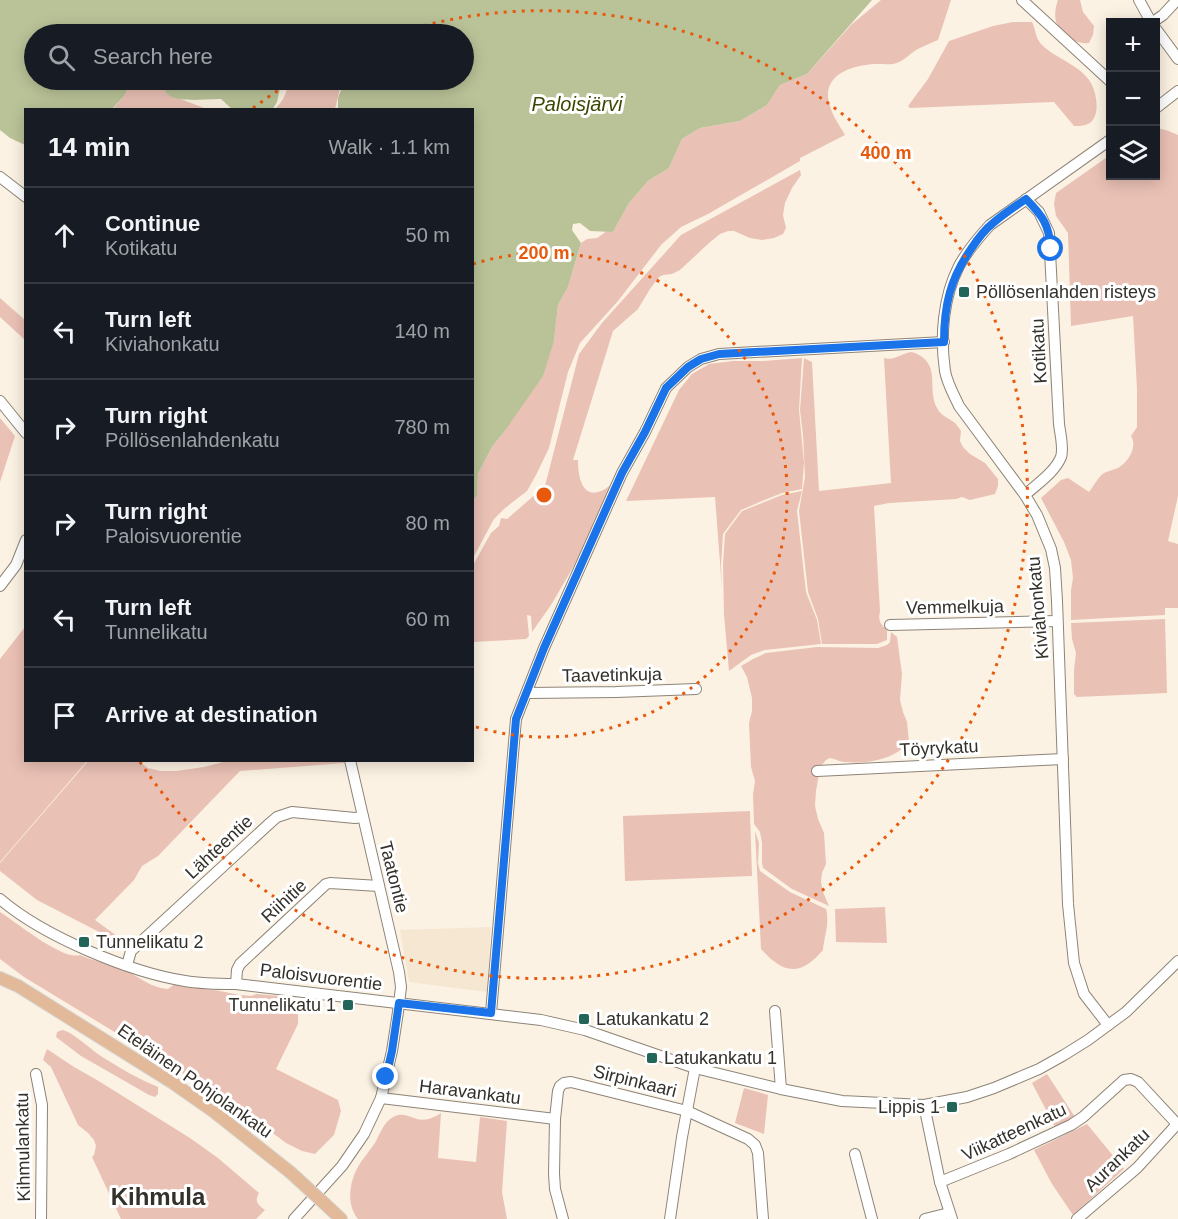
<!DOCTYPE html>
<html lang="en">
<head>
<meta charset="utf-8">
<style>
	body { margin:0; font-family:Arial,sans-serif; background:#242831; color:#f1f3f6 }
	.controls { position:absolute; right:18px; top:18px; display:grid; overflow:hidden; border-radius:0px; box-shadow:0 3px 15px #0003 }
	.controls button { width:54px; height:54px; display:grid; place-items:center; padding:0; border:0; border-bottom:2px solid #363941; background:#171b24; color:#f1f3f6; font:30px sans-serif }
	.stop { position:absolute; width:18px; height:18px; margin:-14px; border:4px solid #1a73e8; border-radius:50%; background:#fff }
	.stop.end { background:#1a73e8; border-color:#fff; box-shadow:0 2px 6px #0008 }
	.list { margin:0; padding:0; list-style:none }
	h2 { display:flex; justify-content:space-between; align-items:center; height:78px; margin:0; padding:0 24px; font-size:26px }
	h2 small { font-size:20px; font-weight:400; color:#9ea1a6 }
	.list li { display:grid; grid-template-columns:39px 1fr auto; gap:18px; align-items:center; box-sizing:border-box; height:96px; padding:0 24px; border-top:2px solid #363941 }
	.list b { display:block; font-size:22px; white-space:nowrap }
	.list p { margin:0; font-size:20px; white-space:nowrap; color:#9ea1a6 }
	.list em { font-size:20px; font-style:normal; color:#9ea1a6 }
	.icon { flex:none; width:33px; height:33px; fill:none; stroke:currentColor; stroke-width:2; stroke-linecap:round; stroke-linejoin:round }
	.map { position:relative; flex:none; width:1178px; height:1219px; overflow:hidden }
	.search { position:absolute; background:#171b24; box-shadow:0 3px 15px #0003; left:24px; top:24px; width:450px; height:66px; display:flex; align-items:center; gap:15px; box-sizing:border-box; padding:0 21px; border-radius:33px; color:#9ea1a6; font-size:22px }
	.panel { position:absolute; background:#171b24; box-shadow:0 3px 15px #0003; left:24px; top:108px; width:450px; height:654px; border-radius:0px }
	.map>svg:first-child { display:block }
</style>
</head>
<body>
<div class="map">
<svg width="1178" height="1219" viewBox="0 0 1178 1219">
	<rect width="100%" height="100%" fill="#fcf2e3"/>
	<path fill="#f5e7d1" d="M491 927 487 992 409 982 400 930Z"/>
	<g fill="#eac1b5">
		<path d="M881 0H951L938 40C931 43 923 46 916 50 910 54 901 63 893 64 885 65 875 63 866 65 843 68 821 80 830 106 833 117 840 126 845 135L800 158V161L708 214 681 227 661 245 618 301 580 343 568 372 549 448 536 475 527 491 504 509 494 519 473 558V500L477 496 478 474 492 447 504 432 554 341 558 305 568 287 581 243 587 239 597 238 607 231 613 232 629 203 648 181 669 168 682 139 700 128 740 121 767 105 780 85 807 74 852 24Z"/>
		<path d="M1058 0H1080L1083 12 1094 26 1093 35 1089 43C1077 45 1062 35 1057 24 1054 17 1055 8 1058 0Z"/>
		<path d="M1013 22H1032C1036 30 1035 37 1041 44 1060 63 1093 67 1096 99 1097 105 1097 112 1094 118 1090 126 1082 126 1074 126L1054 102 910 108 908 106 928 79 949 41 993 26Z"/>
		<path d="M133 80H162V86L167 94 207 109 112 110 124 96Z"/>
		<path d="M287 80H342L335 109H275C283 101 289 91 287 80Z"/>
		<path d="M1156 128 1166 130 1178 135V496L1168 541 1178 544V608H1165V615L1071 620V590L1073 578 1071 560 1064 542 1041 498 1061 480 1068 478 1089 492C1093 487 1098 477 1104 473 1108 471 1113 470 1118 468 1128 462 1138 447 1131 436L1137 427V389L1133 316 1071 326 1068 233 1056 216 1054 204 1056 193 1110 155V176H1156Z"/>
		<path d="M800 170 801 175 792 188 785 203 783 215 786 228 783 234 774 238 762 240 750 238 734 231H728L720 234 709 243 680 270 672 274 663 275 659 277 650 289 638 309 613 331 573 460H578C578 488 589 505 614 482L585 547 551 605 532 632 531 616 527 615 529 636 526 639 473 642V565L491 533 499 526 501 518 507 519 545 486 579 354 602 323 681 235Z"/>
		<path d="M0 298 25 320V340L0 317Z"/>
		<path d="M912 352C943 362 926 388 937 408 941 416 949 418 955 423 957 425 959 428 961 431L960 441 963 447 970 454 985 463 998 479V486L995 494 970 500 962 497 956 499 889 503 874 506 880 611C878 620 880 624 887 630V640L877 644H822L818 619 808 592 799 511 805 477 803 435 800 410 804 358 812 362 819 491 891 483 884 358C895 361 901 353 912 352Z"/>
		<path d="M802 358 799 410 804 463 802 489 782 493 762 501 741 510 723 534 721 565 722 589 715 497 626 501 679 390 692 374 709 364 733 361H763Z"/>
		<path d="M0 418 15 436 0 482Z"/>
		<path d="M802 491 797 511 806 592 817 620 821 644 765 650 751 655 729 671 724 615 723 565 725 534 742 511 782 495Z"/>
		<path d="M1165 619 1167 693 1077 697 1074 694V670L1076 653 1072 639 1071 623Z"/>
		<path d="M25 627 26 760 87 761 0 862V659Z"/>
		<path d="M891 632 897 637 902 674 900 700 903 712 907 722 909 742C894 760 867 764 845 762 840 762 836 759 830 758L826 760 820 767H813L811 770 813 774H819L816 791 815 806 818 819 824 833 826 864 822 873 821 882 823 892 829 906 792 889 763 868 762 863V843L760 832 754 824 753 794 755 781 751 767 749 723 752 711V698L747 677 741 666 753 659 766 653 817 647 878 648 887 645 890 642Z"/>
		<path d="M89 760 138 761 148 768 161 771H176L204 767 227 761 344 760V763L240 771 158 856 142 866 134 880 95 920 117 936H112L103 934 37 900 0 871V863Z"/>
		<path d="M750 811 752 876 625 881 623 816Z"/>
		<path d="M755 831 759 843 758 863 760 871 790 892 826 909C830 923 824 936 823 950 800 977 783 974 761 949Z"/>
		<path d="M885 907 887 943 836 942 835 909Z"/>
		<path d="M0 912C16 922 63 961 80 955 94 962 110 963 125 970 139 977 151 988 168 989L175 984 186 987 215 990 240 995 251 996 257 994 290 997 298 1008V1024L276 1069 338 1100 341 1111 334 1135 315 1154 302 1151 286 1143 238 1107 24 977 0 959Z"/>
		<path d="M62 1030C72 1031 92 1051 104 1058 121 1069 139 1079 158 1087V1094L155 1097 149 1095 81 1056 56 1037 57 1032Z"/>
		<path d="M47 1049 74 1067 97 1080 190 1138 218 1158 259 1193C254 1201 258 1205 265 1210L256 1219H121L92 1157 94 1155 96 1146 94 1140 88 1133 78 1125 51 1067 43 1060Z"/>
		<path d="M1047 1074 1075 1117 1055 1127 1032 1083Z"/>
		<path d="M744 1088 768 1095 764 1134 735 1123Z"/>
		<path d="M441 1113 438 1158 476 1162 480 1117 507 1121 502 1192 507 1219H358C345 1203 350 1178 361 1162 365 1156 370 1150 375 1143 380 1134 383 1123 393 1117 410 1108 416 1130 441 1113Z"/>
		<path d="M1087 1124 1124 1169 1073 1215 1052 1184 1034 1150Z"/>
	</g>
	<g fill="#bac398">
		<path d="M0 0H872L807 74 780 85 767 105 740 121 700 128 682 139 669 168 648 181 629 203 613 232 590 231 580 223 573 224 572 230 581 243 568 287 558 305 554 341 543 376 504 432 492 447 478 474 477 496 473 500 472 110 338 109V98L345 80H464V34H34V80H133L124 96 112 109 26 110 25 145 10 138 0 130Z"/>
		<path d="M164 80H282L277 102 272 110 232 109 221 99C207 99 177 103 167 94 163 90 164 84 164 80Z"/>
	</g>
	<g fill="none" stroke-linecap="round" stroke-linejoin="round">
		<defs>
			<g id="minor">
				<path d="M1022 0 1110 81"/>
				<path d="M1139 0 1151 22"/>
				<path d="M1153 22 1163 15 1177 0"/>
				<path d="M1156 29 1178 59"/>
				<path d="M1156 108 1178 91"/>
				<path d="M0 177 26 197"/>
				<path d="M0 401 26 433"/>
				<path d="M1025 495C1037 484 1055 472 1061 457 1064 448 1060 433 1059 424L1049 233 1039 212 1026 199"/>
				<path d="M0 586 16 565 26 540"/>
				<path d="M890 625 1057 621"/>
				<path d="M528 693 616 692 696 689"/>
				<path d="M817 771 1063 759"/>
				<path d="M0 899C43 936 129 972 185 981 202 984 219 984 236 984L541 1020 585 1030 695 1068 781 1089 842 1101 924 1105 967 1097 994 1088 1039 1069 1064 1055 1088 1040 1126 1012 1178 961"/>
				<path d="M127 965 131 951 270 823 277 817 292 812 355 818 363 817"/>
				<path d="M236 984 237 970 240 964 326 884 330 883 379 886"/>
				<path d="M775 1011 781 1089"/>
				<path d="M491 1013 516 719 544 648 622 473 645 432 666 388 688 367 701 359 719 354 944 342"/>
				<path d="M1108 1025 1084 994 1074 963 1068 904 1057 601 1055 568 1051 549 1037 515 1025 495 959 406C954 395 947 383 945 371 940 337 943 297 959 266 967 251 979 237 990 225L1110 140"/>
				<path d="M36 1074 42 1105 41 1219"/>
				<path d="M381 1098 555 1119"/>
				<path d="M924 1105 940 1182 952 1219"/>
				<path d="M855 1154 872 1219"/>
				<path d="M940 1182 1009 1154 1071 1125 1083 1117 1124 1080 1131 1079 1138 1082 1177 1124"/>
				<path d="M294 1219 342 1166 364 1134 381 1098 392 1051 398 1012 401 987 399 972 350 760"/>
				<path d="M563 1219 555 1189 554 1174 555 1119 558 1091 560 1086 564 1083 571 1082 687 1111 748 1139 755 1145 758 1153 763 1219"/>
				<path d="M670 1219 682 1137 695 1068"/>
				<path d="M925 1219 949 1213"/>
				<path d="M1077 1219 1137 1168 1178 1123"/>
			</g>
			<g id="major">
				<path d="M0 978 18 986 173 1083 213 1111 290 1172"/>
				<path d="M325 1204 341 1219"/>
			</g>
		</defs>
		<use href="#minor" stroke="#8d8477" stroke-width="12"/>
		<use href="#major" stroke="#d6d6d4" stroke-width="14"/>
		<use href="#minor" stroke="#fff" stroke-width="10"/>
		<use href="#major" stroke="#e2b999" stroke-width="12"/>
		<defs>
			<path id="major-bridge" d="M290 1172 325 1204"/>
		</defs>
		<use href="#major-bridge" stroke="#d6d6d4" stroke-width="14" stroke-linecap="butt"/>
		<use href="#major-bridge" stroke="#e2b999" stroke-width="12"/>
	</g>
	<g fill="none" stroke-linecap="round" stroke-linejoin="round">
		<path stroke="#1a73e8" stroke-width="8" d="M386 1077 392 1051 399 1003 491 1013 516 719 544 648 622 473 645 432 666 388 688 367 701 359 719 354 944 342C944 306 950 279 971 249 977 240 983 231 992 224 1002 215 1014 207 1026 199 1043 216 1049 225 1051 249"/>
	</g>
	<g fill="none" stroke="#e8590c" stroke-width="3" stroke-dasharray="3 6">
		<path d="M473 264A242 242 0 1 1 473 726"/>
		<path d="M253 108A484 484 0 0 1 295 80M398 33A484 484 0 1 1 140 762"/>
	</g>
	<g fill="#216658" stroke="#fff" stroke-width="2">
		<rect x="958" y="286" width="12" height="12" rx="3"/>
		<rect x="78" y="936" width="12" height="12" rx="3"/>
		<rect x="342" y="999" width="12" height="12" rx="3"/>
		<rect x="578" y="1013" width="12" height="12" rx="3"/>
		<rect x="646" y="1052" width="12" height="12" rx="3"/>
		<rect x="946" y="1101" width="12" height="12" rx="3"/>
	</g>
	<g text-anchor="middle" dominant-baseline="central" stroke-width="6" stroke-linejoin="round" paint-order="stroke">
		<g font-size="18" fill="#34302a" stroke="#fff" text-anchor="start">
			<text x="976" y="292">Pöllösenlahden risteys</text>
			<text x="96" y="942">Tunnelikatu 2</text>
			<text x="336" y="1005" text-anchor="end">Tunnelikatu 1</text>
			<text x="596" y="1019">Latukankatu 2</text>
			<text x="664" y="1058">Latukankatu 1</text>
			<text x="940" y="1107" text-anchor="end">Lippis 1</text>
		</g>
		<g font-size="18" fill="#34302a" stroke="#fff">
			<text transform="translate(1039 351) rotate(-93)">Kotikatu</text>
			<text transform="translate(955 607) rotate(-1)">Vemmelkuja</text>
			<text transform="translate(1038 608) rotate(-95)">Kiviahonkatu</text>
			<text transform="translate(612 675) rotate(-1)">Taavetinkuja</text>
			<text transform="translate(939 748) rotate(-3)">Töyrykatu</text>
			<text transform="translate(219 847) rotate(-43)">Lähteentie</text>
			<text transform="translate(394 877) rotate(76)">Taatontie</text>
			<text transform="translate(284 901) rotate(-43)">Riihitie</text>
			<text transform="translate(321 977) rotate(7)">Paloisvuorentie</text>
			<text transform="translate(195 1081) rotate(35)">Eteläinen Pohjolankatu</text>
			<text transform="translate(635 1081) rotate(14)">Sirpinkaari</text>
			<text transform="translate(470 1092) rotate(7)">Haravankatu</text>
			<text transform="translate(1014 1132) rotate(-25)">Viikatteenkatu</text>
			<text transform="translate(23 1147) rotate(-91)">Kihmulankatu</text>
			<text transform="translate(1117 1160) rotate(-44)">Aurankatu</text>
		</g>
		<g font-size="20" font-style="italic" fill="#3d4600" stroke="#fff">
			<text x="577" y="104">Paloisjärvi</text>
		</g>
		<g font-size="24" font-weight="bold" fill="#34302a" stroke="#fff">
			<text x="158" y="1196">Kihmula</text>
		</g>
	</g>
	<circle cx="544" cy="495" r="9" fill="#e8590c" stroke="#fff" stroke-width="3"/>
	<g font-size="18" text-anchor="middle" font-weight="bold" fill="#e8590c" stroke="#fff" stroke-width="6" stroke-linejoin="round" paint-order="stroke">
		<text x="886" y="159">400 m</text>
		<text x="544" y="259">200 m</text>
	</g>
</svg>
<div class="controls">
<button>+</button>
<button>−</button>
<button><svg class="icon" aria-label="layers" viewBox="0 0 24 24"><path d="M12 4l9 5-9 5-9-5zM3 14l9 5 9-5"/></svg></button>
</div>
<div class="stop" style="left:1051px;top:249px"></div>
<div class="stop end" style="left:386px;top:1077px"></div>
<div class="search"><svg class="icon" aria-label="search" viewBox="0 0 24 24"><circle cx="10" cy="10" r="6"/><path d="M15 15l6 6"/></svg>Search here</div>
<section class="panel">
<h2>14 min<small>Walk · 1.1 km</small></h2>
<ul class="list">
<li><svg class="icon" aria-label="ahead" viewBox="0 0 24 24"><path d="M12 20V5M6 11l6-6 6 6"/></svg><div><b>Continue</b><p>Kotikatu</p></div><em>50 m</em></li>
<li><svg class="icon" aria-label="left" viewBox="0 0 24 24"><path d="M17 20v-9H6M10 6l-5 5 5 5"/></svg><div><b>Turn left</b><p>Kiviahonkatu</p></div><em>140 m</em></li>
<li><svg class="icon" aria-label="right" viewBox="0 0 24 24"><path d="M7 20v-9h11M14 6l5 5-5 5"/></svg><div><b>Turn right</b><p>Pöllösenlahdenkatu</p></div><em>780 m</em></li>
<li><svg class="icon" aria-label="right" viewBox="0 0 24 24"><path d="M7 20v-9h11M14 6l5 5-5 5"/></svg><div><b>Turn right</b><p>Paloisvuorentie</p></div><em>80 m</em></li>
<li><svg class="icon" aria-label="left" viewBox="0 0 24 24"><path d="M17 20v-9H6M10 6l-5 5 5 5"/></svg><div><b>Turn left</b><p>Tunnelikatu</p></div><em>60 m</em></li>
<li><svg class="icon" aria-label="arrive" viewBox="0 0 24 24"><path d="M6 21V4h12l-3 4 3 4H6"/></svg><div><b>Arrive at destination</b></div></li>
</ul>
</section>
</div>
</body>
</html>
